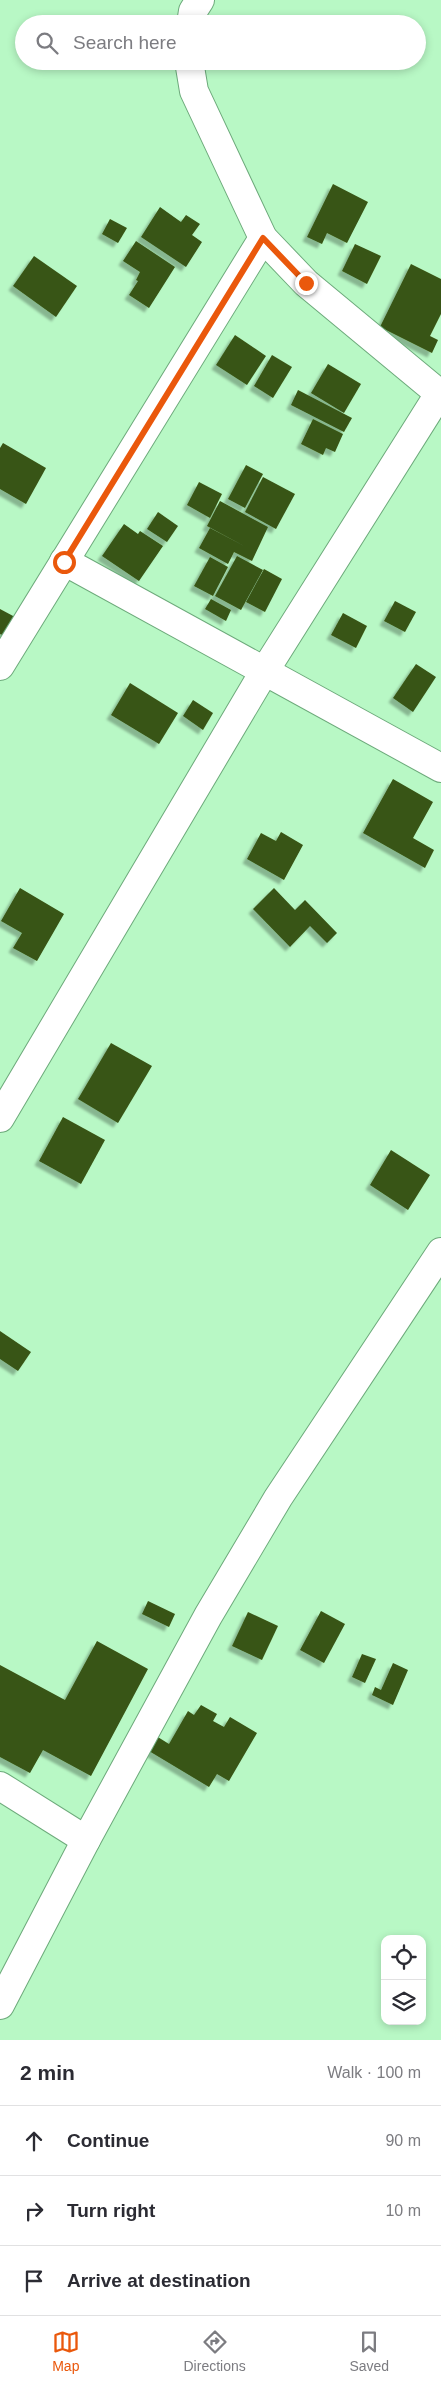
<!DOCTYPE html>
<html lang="en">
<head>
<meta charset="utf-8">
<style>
	body { margin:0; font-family:Helvetica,sans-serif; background:#f2f2f3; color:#2b2b33 }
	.controls { position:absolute; right:15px; bottom:15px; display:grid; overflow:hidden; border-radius:10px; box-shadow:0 2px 8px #0003 }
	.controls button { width:45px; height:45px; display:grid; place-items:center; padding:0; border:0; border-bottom:1px solid #e1e1e2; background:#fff; color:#2b2b33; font:25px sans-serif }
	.stop { position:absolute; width:15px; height:15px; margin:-11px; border:4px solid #ea580c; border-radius:50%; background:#fff }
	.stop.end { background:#ea580c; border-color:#fff; box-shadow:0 1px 5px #0008 }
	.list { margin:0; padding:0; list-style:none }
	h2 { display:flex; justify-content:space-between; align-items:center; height:65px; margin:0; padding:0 20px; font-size:21px }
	h2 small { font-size:16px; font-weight:400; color:#7c7c81 }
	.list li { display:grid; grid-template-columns:32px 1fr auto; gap:15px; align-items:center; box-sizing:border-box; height:70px; padding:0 20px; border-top:1px solid #e1e1e2 }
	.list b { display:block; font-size:19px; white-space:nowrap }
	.list em { font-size:16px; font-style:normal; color:#7c7c81 }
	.icon { flex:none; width:28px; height:28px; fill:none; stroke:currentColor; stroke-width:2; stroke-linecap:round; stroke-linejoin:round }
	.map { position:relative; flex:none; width:441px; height:2040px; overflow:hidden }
	.search { position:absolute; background:#fff; box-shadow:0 2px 8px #0003; left:15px; right:15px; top:15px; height:55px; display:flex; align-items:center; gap:12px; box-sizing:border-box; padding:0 18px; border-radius:28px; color:#7c7c81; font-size:19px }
	.sheet { height:275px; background:#fff }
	nav { display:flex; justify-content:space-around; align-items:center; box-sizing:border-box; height:70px; border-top:1px solid #e1e1e2; background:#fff; font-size:14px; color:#7c7c81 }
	nav a { display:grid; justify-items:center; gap:2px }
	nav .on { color:#ea580c }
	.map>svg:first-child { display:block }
</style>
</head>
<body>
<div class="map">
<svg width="441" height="2040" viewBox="0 0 441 2040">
	<defs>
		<filter id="shadow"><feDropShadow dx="-4.5" dy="4.5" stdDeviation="1" flood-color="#0004"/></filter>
	</defs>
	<rect width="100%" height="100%" fill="#b8f8c5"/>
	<g fill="#385414" filter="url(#shadow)">
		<path d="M333 184 368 202 347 243 327 233 322 244 307 237Z"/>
		<path d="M160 207 181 222 186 215 200 224 192 235 202 242 186 267 141 237Z"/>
		<path d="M110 219 127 228 118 243 102 234Z"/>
		<path d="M136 241 175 267 149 308 129 295 138 281 136 280 140 272 123 261Z"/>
		<path d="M355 244 381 256 367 284 342 271Z"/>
		<path d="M34 256 77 286 56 317 13 286Z"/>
		<path d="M411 264 441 279V314L430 336 438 340 432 353 380 327Z"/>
		<path d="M235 335 266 356 247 385 216 365Z"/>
		<path d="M272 355 292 367 273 398 254 386Z"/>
		<path d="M328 364 361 384 344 413 311 393Z"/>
		<path d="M298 390 352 418 344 432 291 405Z"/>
		<path d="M313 419 343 434 335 452 326 448 323 455 301 444Z"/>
		<path d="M3 443 46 468 26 504 0 489V448Z"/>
		<path d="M246 465 263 474 245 508 228 499Z"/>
		<path d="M263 477 295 494 276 529 245 512Z"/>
		<path d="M199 482 222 494 210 518 187 505Z"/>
		<path d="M220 501 268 527 252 561 234 552 228 564 199 548 210 528 246 547 207 526Z"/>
		<path d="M158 512 178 526 167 542 147 529Z"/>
		<path d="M124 524 138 534 140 531 163 546 139 581 102 556Z"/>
		<path d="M237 556 263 570 241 610 215 596Z"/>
		<path d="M210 557 228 567 213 596 194 586Z"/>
		<path d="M264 569 282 579 265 612 246 602Z"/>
		<path d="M211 599 231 610 226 621 205 609Z"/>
		<path d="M395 601 416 612 405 632 384 621Z"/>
		<path d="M0 609 15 617 5 636 0 634Z"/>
		<path d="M343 613 367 626 356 648 331 635Z"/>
		<path d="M416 664 436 677 413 712 393 698Z"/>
		<path d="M130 683 178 713 159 744 111 715Z"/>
		<path d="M193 700 213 713 203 730 183 716Z"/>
		<path d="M393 779 433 802 413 838 434 850 425 868 363 833Z"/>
		<path d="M281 832 303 845 284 880 247 859 261 833 276 841Z"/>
		<path d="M20 888 64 914 37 961 13 948 22 933 1 921Z"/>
		<path d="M274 888 295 910 305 900 337 933 327 943 310 926 290 947 253 909Z"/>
		<path d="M111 1043 152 1066 118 1123 78 1099Z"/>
		<path d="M63 1117 105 1140 81 1184 39 1161Z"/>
		<path d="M391 1150 430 1175 408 1210 370 1185Z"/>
		<path d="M0 1331 31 1352 18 1371 0 1359Z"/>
		<path d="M148 1601 175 1614 169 1627 142 1614Z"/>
		<path d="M321 1611 345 1624 324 1663 300 1650Z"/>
		<path d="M248 1612 278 1626 262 1660 232 1646Z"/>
		<path d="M97 1641 148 1669 91 1776 43 1750 30 1773 0 1757V1665L65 1700Z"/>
		<path d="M362 1654 376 1659 365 1683 352 1677Z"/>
		<path d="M393 1663 408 1670 393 1705 372 1695 375 1687 381 1690Z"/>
		<path d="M201 1705 217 1714 213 1721 224 1727 230 1717 257 1733 229 1781 217 1774 209 1787 144 1748 153 1734 169 1744 188 1711 194 1715Z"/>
	</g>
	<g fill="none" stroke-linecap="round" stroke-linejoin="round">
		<defs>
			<g id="street">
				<path d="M191 24 193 11 200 0"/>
				<path d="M189 61 194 91 263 238 306 283 441 395"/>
				<path d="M64 561 441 768"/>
				<path d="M0 666 263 238"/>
				<path d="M0 1118 264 672 439 394"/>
				<path d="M0 1786 86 1840"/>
				<path d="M0 2005 86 1840 208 1616 278 1498 441 1252"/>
			</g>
		</defs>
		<use href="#street" stroke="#6daa7b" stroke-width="30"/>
		<use href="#street" stroke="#fff" stroke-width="28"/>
	</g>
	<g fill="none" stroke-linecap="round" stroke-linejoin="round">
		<path stroke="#ea580c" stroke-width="6" d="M64 562 263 238 306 283"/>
	</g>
</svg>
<div class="controls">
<button><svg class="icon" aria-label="locate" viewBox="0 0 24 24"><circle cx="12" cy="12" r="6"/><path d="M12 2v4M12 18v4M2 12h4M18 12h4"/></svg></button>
<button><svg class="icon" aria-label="layers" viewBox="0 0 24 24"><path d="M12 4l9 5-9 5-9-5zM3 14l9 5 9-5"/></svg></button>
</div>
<div class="stop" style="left:64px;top:562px"></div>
<div class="stop end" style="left:306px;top:283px"></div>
<div class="search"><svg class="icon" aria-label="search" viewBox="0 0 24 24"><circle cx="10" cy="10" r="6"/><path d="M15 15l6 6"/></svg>Search here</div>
</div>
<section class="sheet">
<h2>2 min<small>Walk · 100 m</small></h2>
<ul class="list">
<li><svg class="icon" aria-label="ahead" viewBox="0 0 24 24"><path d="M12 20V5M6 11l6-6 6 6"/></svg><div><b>Continue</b></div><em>90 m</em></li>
<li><svg class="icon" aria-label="right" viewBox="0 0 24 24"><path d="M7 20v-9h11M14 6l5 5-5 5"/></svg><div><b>Turn right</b></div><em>10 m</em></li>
<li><svg class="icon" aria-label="arrive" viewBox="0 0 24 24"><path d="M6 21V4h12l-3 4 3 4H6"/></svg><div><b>Arrive at destination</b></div></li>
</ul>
</section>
<nav>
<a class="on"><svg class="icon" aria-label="map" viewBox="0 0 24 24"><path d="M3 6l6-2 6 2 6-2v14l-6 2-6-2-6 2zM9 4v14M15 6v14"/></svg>Map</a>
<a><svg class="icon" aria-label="directions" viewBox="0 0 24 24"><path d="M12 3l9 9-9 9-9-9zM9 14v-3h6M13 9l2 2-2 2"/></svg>Directions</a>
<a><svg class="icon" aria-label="saved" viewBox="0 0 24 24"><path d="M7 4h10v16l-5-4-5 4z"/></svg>Saved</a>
</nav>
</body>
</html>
